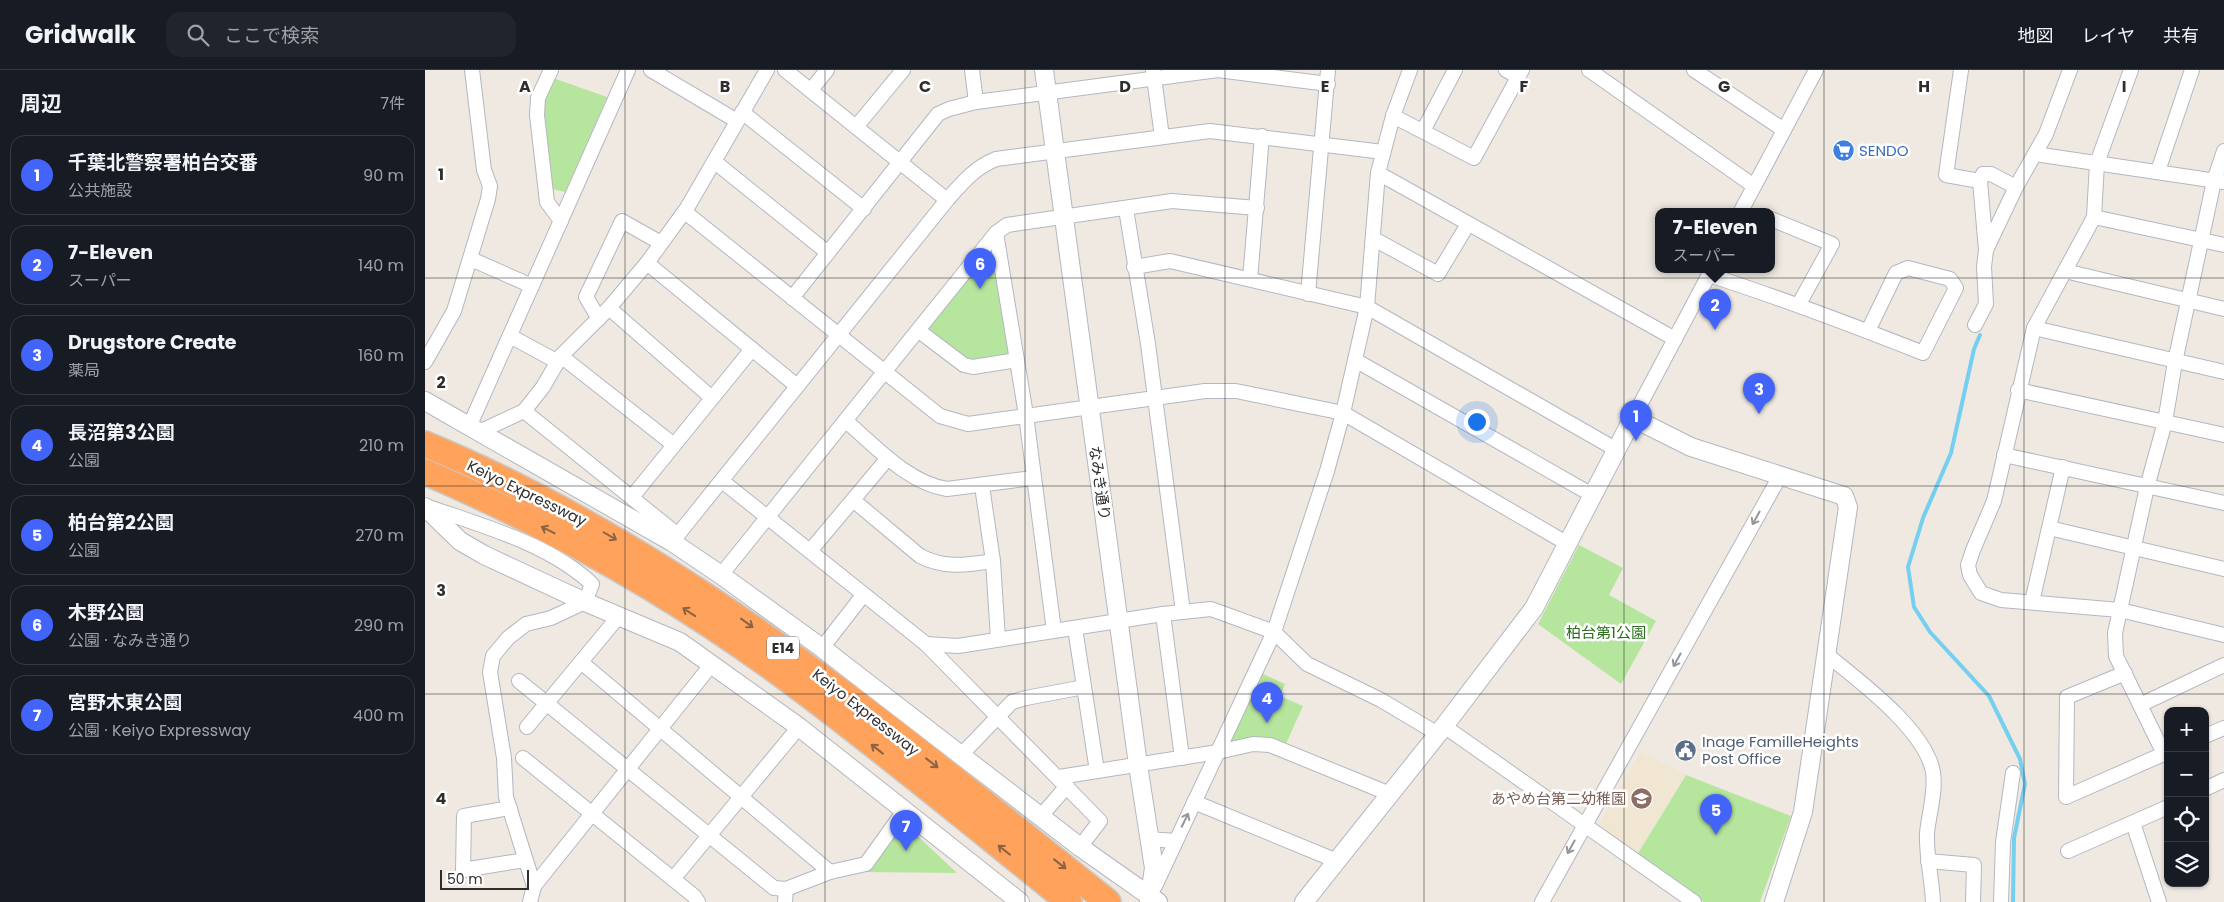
<!DOCTYPE html>
<html lang="ja">
<head>
<meta charset="utf-8">
<style>
	body { margin:0; font-family:Poppins,"Noto Sans JP",sans-serif; background:#20242c; color:#f1f3f6 }
	.controls { position:absolute; right:15px; bottom:15px; display:grid; overflow:hidden; border-radius:10px; box-shadow:0 1px 4px #0004 }
	.controls button { width:45px; height:45px; display:grid; place-items:center; padding:0; border:0; border-bottom:1px solid #363941; background:#171b24; color:#f1f3f6; font:25px sans-serif }
	.scale { position:absolute; left:15px; bottom:12px; width:89px; box-sizing:border-box; padding-left:5px; border:2px solid #2e2e2e; border-top:0; font-size:14px; line-height:18px; white-space:nowrap; color:#2e2e2e; -webkit-text-stroke:4px #fff; paint-order:stroke }
	.you { position:absolute; left:1051px; top:351px; width:18px; height:18px; margin:-12px; border:4px solid #fff; border-radius:50%; background:#1a73e8; box-shadow:0 0 0 8px #1a73e833 }
	.badge { display:grid; place-items:center; width:32px; height:32px; border-radius:50%; background:#4264fb; color:#fff; font-size:16px; font-weight:700 }
	.pin { position:absolute; translate:-50% -41px; filter:drop-shadow(0 1px 2px #0008) }
	.pin::after { content:''; position:absolute; top:26px; width:18px; height:15px; background:inherit; clip-path:polygon(0 0,100% 0,50% 100%) }
	.popup { position:absolute; left:1230px; top:138px; width:120px; height:65px; box-sizing:border-box; display:grid; place-content:center; border-radius:10px; background:#171b24; filter:drop-shadow(0 1px 4px #0005); font-size:16px; white-space:nowrap; color:#9ea1a6 }
	.popup b { font-size:19px; color:#f1f3f6 }
	.popup::after { content:''; position:absolute; left:50%; top:100%; margin-left:-10px; border:10px solid transparent; border-top-color:#171b24 }
	.list { margin:0; padding:0; list-style:none }
	h2 { display:flex; justify-content:space-between; align-items:center; height:65px; margin:0; padding:0 20px; font-size:21px }
	h2 small { font-size:16px; font-weight:400; color:#9ea1a6 }
	.list li { display:grid; grid-template-columns:32px 1fr auto; gap:15px; align-items:center; box-sizing:border-box; height:80px; margin:0 10px 10px; padding:0 10px; border:1px solid #363941; border-radius:15px }
	.list b { display:block; font-size:19px; white-space:nowrap }
	.list p { margin:0; font-size:16px; white-space:nowrap; color:#9ea1a6 }
	.list em { font-size:16px; font-style:normal; color:#9ea1a6 }
	.icon { flex:none; width:28px; height:28px; fill:none; stroke:currentColor; stroke-width:2; stroke-linecap:round; stroke-linejoin:round }
	.map { position:relative; flex:none; width:1799px; height:832px; overflow:hidden }
	header { display:flex; align-items:center; gap:30px; box-sizing:border-box; height:70px; padding:0 25px; background:#171b24; border-bottom:1px solid #363941 }
	header strong { font-size:24px }
	nav { display:flex; gap:28px; margin-inline-start:auto; font-size:18px }
	.search { width:350px; height:45px; background:#20242c; display:flex; align-items:center; gap:12px; box-sizing:border-box; padding:0 18px; border-radius:15px; color:#9ea1a6; font-size:19px }
	main { display:flex }
	aside { flex:1; background:#171b24 }
	.map>svg:first-child { display:block }
</style>
</head>
<body>
<header>
<strong>Gridwalk</strong>
<div class="search"><svg class="icon" aria-label="search" viewBox="0 0 24 24"><circle cx="10" cy="10" r="6"/><path d="M15 15l6 6"/></svg>ここで検索</div>
<nav><a>地図</a><a>レイヤ</a><a>共有</a></nav>
</header>
<main>
<aside>
<h2>周辺<small>7件</small></h2>
<ul class="list">
<li><span class="badge">1</span><div><b>千葉北警察署柏台交番</b><p>公共施設</p></div><em>90 m</em></li>
<li><span class="badge">2</span><div><b>7-Eleven</b><p>スーパー</p></div><em>140 m</em></li>
<li><span class="badge">3</span><div><b>Drugstore Create</b><p>薬局</p></div><em>160 m</em></li>
<li><span class="badge">4</span><div><b>長沼第3公園</b><p>公園</p></div><em>210 m</em></li>
<li><span class="badge">5</span><div><b>柏台第2公園</b><p>公園</p></div><em>270 m</em></li>
<li><span class="badge">6</span><div><b>木野公園</b><p>公園 · なみき通り</p></div><em>290 m</em></li>
<li><span class="badge">7</span><div><b>宮野木東公園</b><p>公園 · Keiyo Expressway</p></div><em>400 m</em></li>
</ul>
</aside>
<div class="map">
<svg width="1799" height="832" viewBox="0 0 1799 832">
	<rect width="100%" height="100%" fill="#efe9e1"/>
	<path fill="#f0e6d1" d="M1215 682 1260 704 1212 784 1177 759 1175 753Z"/>
	<g fill="#b6e59e">
		<path d="M128 8 182 27 141 122 126 119 118 37Z"/>
		<path d="M561 182 572 184 589 285 545 295 506 263 504 254Z"/>
		<path d="M1154 475 1198 498 1184 525 1231 551 1196 614 1113 554Z"/>
		<path d="M836 603 860 614 855 626 878 636 860 676 810 675 806 670Z"/>
		<path d="M1261 705 1366 746 1335 832H1279L1212 785Z"/>
		<path d="M484 758 532 803 441 802 468 760Z"/>
	</g>
	<g fill="none" stroke-linecap="round" stroke-linejoin="round">
		<path stroke="#75cff0" stroke-width="4" d="M1555 265 1549 279 1526 383 1498 448 1483 497 1489 537 1505 562 1564 626 1595 689 1600 714 1589 768 1588 832"/>
		<defs>
			<g id="minor">
				<path d="M126 0 113 28 112 45 122 132 136 151"/>
				<path d="M226 0 312 51"/>
				<path d="M360 0 522 130"/>
				<path d="M547 0 551 32"/>
				<path d="M728 0 737 67"/>
				<path d="M1081 0 1093 7"/>
				<path d="M1164 0 1329 116"/>
				<path d="M1269 0 1359 60"/>
				<path d="M1536 0 1521 105 1555 111"/>
				<path d="M1706 0 1672 93 1669 147 1609 258 1569 431 1548 480 1543 495 1545 505 1556 523 1576 530 1695 540 1799 565"/>
				<path d="M386 20 402 0"/>
				<path d="M317 42 439 139"/>
				<path d="M968 46 1049 88 1097 0"/>
				<path d="M431 57 478 0"/>
				<path d="M998 61 1030 0"/>
				<path d="M1610 84 1799 112"/>
				<path d="M290 92 403 183"/>
				<path d="M1733 101 1767 0"/>
				<path d="M953 103 1250 269"/>
				<path d="M701 139 723 274 758 542"/>
				<path d="M1316 141 1391 0"/>
				<path d="M260 142 515 346 543 354 780 321H811L918 343 1143 474"/>
				<path d="M1669 147 1799 175"/>
				<path d="M1346 149 1407 174 1374 234"/>
				<path d="M571 163 601 345 629 561"/>
				<path d="M949 169 1013 204 1043 154"/>
				<path d="M1561 180 1591 117 1621 64 1645 0"/>
				<path d="M46 189 107 216"/>
				<path d="M222 193 372 316"/>
				<path d="M709 197 745 191 942 237 1192 380"/>
				<path d="M1640 201 1799 239"/>
				<path d="M1284 205C1356 228 1427 255 1498 283L1531 218 1525 209 1483 198 1471 203 1443 261"/>
				<path d="M825 209 837 66"/>
				<path d="M883 224 903 0"/>
				<path d="M367 228 513 44 524 39 551 32 793 0 903 14"/>
				<path d="M184 238 287 328"/>
				<path d="M174 249 161 227 197 151 236 173"/>
				<path d="M1550 255 1561 234 1559 197 1561 180 1555 111 1558 104H1566L1591 117"/>
				<path d="M1609 258 1799 302"/>
				<path d="M494 261 539 295 548 297 592 290"/>
				<path d="M85 266 133 292"/>
				<path d="M136 286 249 375"/>
				<path d="M930 290 1169 426"/>
				<path d="M0 292 29 241 63 129 65 116 59 100 47 0"/>
				<path d="M1593 320 1799 365"/>
				<path d="M99 341 253 465"/>
				<path d="M1208 348 1287 199"/>
				<path d="M421 351C450 376 483 413 522 419L608 408"/>
				<path d="M44 357 203 0"/>
				<path d="M54 362 99 341 118 317 136 286 184 238 222 193 262 138 342 0"/>
				<path d="M1579 385 1799 433"/>
				<path d="M297 411 501 574 675 751 655 777"/>
				<path d="M557 416 568 491 573 569"/>
				<path d="M207 427 327 279"/>
				<path d="M428 430 495 486C520 499 542 495 568 491"/>
				<path d="M1 436C57 456 123 473 167 514L160 532 126 548 101 554 83 568 68 586 65 602 79 688 81 727 109 816 105 832"/>
				<path d="M1624 458 1799 499"/>
				<path d="M247 472 522 130C537 113 549 98 571 89L785 61 958 82"/>
				<path d="M385 481 463 388"/>
				<path d="M296 505 571 163 582 155 747 131 832 138"/>
				<path d="M1607 532 1638 397"/>
				<path d="M738 544 757 688"/>
				<path d="M650 558 672 701"/>
				<path d="M501 574 533 576 738 544 786 539 849 562 882 594 956 630 1013 664"/>
				<path d="M397 578 439 524"/>
				<path d="M1401 584C1434 611 1500 659 1508 702 1511 722 1504 743 1502 763 1501 786 1507 809 1508 832"/>
				<path d="M156 592 405 802"/>
				<path d="M1700 603 1642 627 1641 727 1743 682"/>
				<path d="M94 611 349 818 361 819 405 802 441 794 479 741"/>
				<path d="M1715 635 1799 595"/>
				<path d="M1019 656 1269 832"/>
				<path d="M102 657 194 546"/>
				<path d="M1780 666 1799 658"/>
				<path d="M1739 684 1691 586 1690 563 1722 417 1740 352 1750 292 1789 111 1799 81"/>
				<path d="M536 685 587 632 601 628 659 617"/>
				<path d="M98 688 269 826 273 832"/>
				<path d="M634 707 793 682 828 674 845 675 965 724"/>
				<path d="M1780 719 1799 710"/>
				<path d="M769 732 912 791"/>
				<path d="M85 738 39 746 38 800 100 790"/>
				<path d="M616 746 642 716"/>
				<path d="M1708 753 1734 832"/>
				<path d="M724 769 750 771"/>
				<path d="M1643 781 1743 737"/>
				<path d="M1503 791 1549 795 1548 832"/>
				<path d="M248 809 374 657"/>
				<path d="M109 816 287 594"/>
				<path d="M730 816 849 562 902 401 918 343 942 237 953 103 968 46 985 0"/>
				<path d="M360 832 361 819"/>
				<path d="M1117 832 1355 406"/>
				<path d="M1576 832 1578 772 1588 703"/>
			</g>
			<g id="tertiary">
				<path d="M619 0 713 695 729 798 724 832"/>
				<path d="M0 331 247 472 296 505 397 578 655 777 733 832"/>
				<path d="M0 437 35 471 59 485 160 532 255 572 374 657 595 832"/>
				<path d="M879 832 1013 664 1109 538 1208 348 1266 377 1419 426 1423 437 1378 742 1349 832"/>
			</g>
			<g id="motorway">
				<path d="M0 374C256 480 469 661 683 832"/>
				<path d="M0 402C130 458 255 529 369 614 463 684 553 759 644 832"/>
			</g>
		</defs>
		<use href="#minor" stroke="#b4b7c1" stroke-width="16"/>
		<use href="#tertiary" stroke="#b4b7c1" stroke-width="20"/>
		<use href="#motorway" stroke="#c9c9c9" stroke-width="28"/>
		<use href="#minor" stroke="#fff" stroke-width="14"/>
		<use href="#tertiary" stroke="#fff" stroke-width="18"/>
		<use href="#motorway" stroke="#ffa35c" stroke-width="25"/>
	</g>
	<defs><path id="oneway-shaft" d="M-6 0H5M1.5-3L5.5 0L1.5 3" fill="none" stroke-width="1.6" stroke-linecap="round" stroke-linejoin="round" transform="scale(1.25)"/></defs>
	<g stroke="#969696">
		<use href="#oneway-shaft" transform="translate(1331 448) rotate(119)"/>
		<use href="#oneway-shaft" transform="translate(1252 590) rotate(119)"/>
		<use href="#oneway-shaft" transform="translate(760 750) rotate(-64)"/>
		<use href="#oneway-shaft" transform="translate(1146 777) rotate(119)"/>
	</g>
	<g stroke="#8c6343">
		<use href="#oneway-shaft" transform="translate(123 460) rotate(-153)"/>
		<use href="#oneway-shaft" transform="translate(185 466) rotate(30)"/>
		<use href="#oneway-shaft" transform="translate(264 542) rotate(-147)"/>
		<use href="#oneway-shaft" transform="translate(322 553) rotate(36)"/>
		<use href="#oneway-shaft" transform="translate(452 679) rotate(-142)"/>
		<use href="#oneway-shaft" transform="translate(507 693) rotate(38)"/>
		<use href="#oneway-shaft" transform="translate(579 780) rotate(-142)"/>
		<use href="#oneway-shaft" transform="translate(635 794) rotate(38)"/>
	</g>
	<path fill="none" stroke="#2e2e2e" stroke-width="1" stroke-opacity="0.55" d="M200 0V832M400 0V832M600 0V832M800 0V832M999 0V832M1199 0V832M1399 0V832M1599 0V832M0 208H1799M0 416H1799M0 624H1799"/>
	<defs>
		<symbol id="supermarket-disc" viewBox="-11 -11 22 22"><circle r="9.5" fill="#3f7fe0" stroke="#fff"/><path d="M-6-5.5h2.5l.6 2H6L4.5 2H-2.5L-4.4-4H-6ZM-1.5 3.2a1.3 1.3 0 1 0 .1 0ZM3 3.2a1.3 1.3 0 1 0 .1 0Z" fill="#fff"/></symbol>
		<symbol id="civic-disc" viewBox="-11 -11 22 22"><circle r="9.5" fill="#5c6f8a" stroke="#fff"/><path d="M-.6-6.5H3V-4.5H.6V-3L4-1V1h2V6H-6V1h2V-1L-.6-3ZM-1.2 2.5V6h2.4V2.5Z" fill="#fff"/></symbol>
		<symbol id="school-disc" viewBox="-11 -11 22 22"><circle r="9.5" fill="#8d6e63" stroke="#fff"/><path d="M0-5L7-2L0 1L-7-2ZM-4 1L0 2.5L4 1V4Q0 6-4 4Z" fill="#fff"/></symbol>
	</defs>
	<g fill-rule="evenodd">
		<use href="#supermarket-disc" x="1406" y="68" width="25" height="25"/>
		<use href="#civic-disc" x="1248" y="668" width="25" height="25"/>
		<use href="#school-disc" x="1204" y="716" width="25" height="25"/>
	</g>
	<g text-anchor="middle" dominant-baseline="central" stroke-width="5" stroke-linejoin="round" paint-order="stroke">
		<rect fill="#fff" stroke="#6d6d6d" stroke-width="1" x="342" y="566.5" width="32" height="23" rx="4"/>
		<g font-size="14" font-weight="bold" fill="#2e2e2e">
			<text x="358" y="578">E14</text>
		</g>
		<g font-size="15" fill="#366cbe" stroke="#fff" text-anchor="start">
			<text x="1434" y="80">SENDO</text>
		</g>
		<g font-size="15" fill="#2e2e2e" stroke="#fff">
			<text transform="translate(675 413) rotate(82)">なみき通り</text>
			<text transform="translate(102 423) rotate(26)">Keiyo Expressway</text>
			<text transform="translate(441 642) rotate(38)">Keiyo Expressway</text>
		</g>
		<g font-size="15" fill="#2c6e1b" stroke="#fff">
			<text x="1181" y="562">柏台第1公園</text>
		</g>
		<g font-size="15" fill="#4e5e75" stroke="#fff" text-anchor="start">
			<text x="1277" y="671">Inage FamilleHeights<tspan x="1277" dy="17">Post Office</tspan></text>
		</g>
		<g font-size="15" fill="#785e54" stroke="#fff" text-anchor="end">
			<text x="1201" y="728">あやめ台第二幼稚園</text>
		</g>
	</g>
	<g font-size="16" text-anchor="middle" font-weight="bold" fill="#2e2e2e" stroke="#fff" stroke-width="5" stroke-linejoin="round" paint-order="stroke">
		<text x="100" y="22">A</text>
		<text x="300" y="22">B</text>
		<text x="500" y="22">C</text>
		<text x="700" y="22">D</text>
		<text x="900" y="22">E</text>
		<text x="1099" y="22">F</text>
		<text x="1299" y="22">G</text>
		<text x="1499" y="22">H</text>
		<text x="1699" y="22">I</text>
		<text x="16" y="110">1</text>
		<text x="16" y="318">2</text>
		<text x="16" y="526">3</text>
		<text x="16" y="734">4</text>
	</g>
</svg>
<div class="controls">
<button>+</button>
<button>−</button>
<button><svg class="icon" aria-label="locate" viewBox="0 0 24 24"><circle cx="12" cy="12" r="6"/><path d="M12 2v4M12 18v4M2 12h4M18 12h4"/></svg></button>
<button><svg class="icon" aria-label="layers" viewBox="0 0 24 24"><path d="M12 4l9 5-9 5-9-5zM3 14l9 5 9-5"/></svg></button>
</div>
<div class="scale">50 m</div>
<div class="you"></div>
<div class="pin badge" style="left:1211px;top:371px">1</div>
<div class="pin badge" style="left:1290px;top:260px">2</div>
<div class="popup"><b>7-Eleven</b>スーパー</div>
<div class="pin badge" style="left:1334px;top:344px">3</div>
<div class="pin badge" style="left:842px;top:653px">4</div>
<div class="pin badge" style="left:1291px;top:765px">5</div>
<div class="pin badge" style="left:555px;top:219px">6</div>
<div class="pin badge" style="left:481px;top:781px">7</div>
</div>
</main>
</body>
</html>
